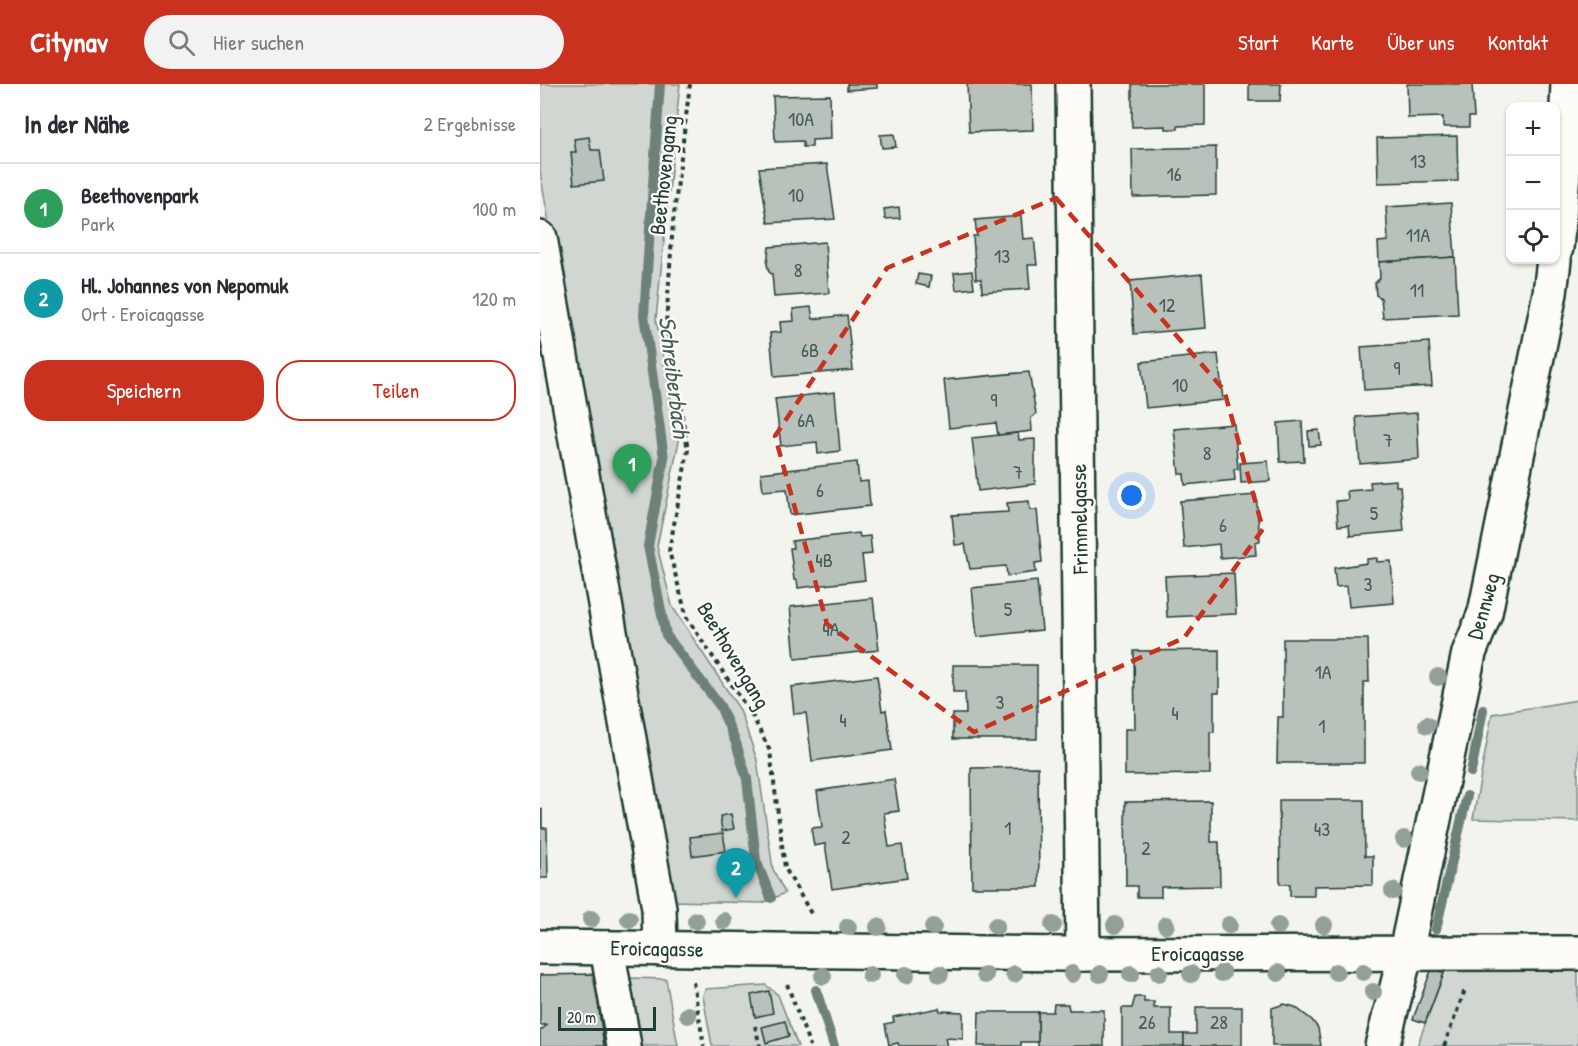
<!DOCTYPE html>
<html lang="de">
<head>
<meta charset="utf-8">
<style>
	body { margin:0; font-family:"Patrick Hand",sans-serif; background:#f2f2f3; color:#2b2b33 }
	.controls { position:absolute; right:18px; top:18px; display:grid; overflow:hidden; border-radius:12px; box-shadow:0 2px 4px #0004 }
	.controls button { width:54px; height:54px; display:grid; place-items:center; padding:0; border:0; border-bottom:2px solid #e1e1e2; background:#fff; color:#2b2b33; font:30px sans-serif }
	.scale { position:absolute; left:18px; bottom:15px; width:98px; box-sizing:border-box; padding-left:6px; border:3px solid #1f3d34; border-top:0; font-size:16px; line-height:21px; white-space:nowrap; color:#1f3d34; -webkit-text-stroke:4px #fdfcf7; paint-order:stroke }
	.you { position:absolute; left:592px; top:412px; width:21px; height:21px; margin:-15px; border:4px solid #fff; border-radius:50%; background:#1a73e8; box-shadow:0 0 0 9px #1a73e833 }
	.badge { display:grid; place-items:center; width:39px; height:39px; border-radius:50%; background:#c8321e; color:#fff; font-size:20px; font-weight:700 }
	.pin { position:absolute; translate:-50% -50px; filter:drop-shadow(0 2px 3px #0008) }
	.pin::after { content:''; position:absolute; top:32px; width:21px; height:18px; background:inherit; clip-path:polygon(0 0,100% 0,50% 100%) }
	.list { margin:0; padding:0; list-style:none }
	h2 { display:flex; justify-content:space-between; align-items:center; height:78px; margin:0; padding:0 24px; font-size:26px }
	h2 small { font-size:20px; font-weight:400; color:#7c7c81 }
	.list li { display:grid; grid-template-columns:39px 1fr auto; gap:18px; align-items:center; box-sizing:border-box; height:90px; padding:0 24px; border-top:2px solid #e1e1e2 }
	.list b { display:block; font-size:22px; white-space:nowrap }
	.list p { margin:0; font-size:20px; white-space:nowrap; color:#7c7c81 }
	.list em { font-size:20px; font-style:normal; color:#7c7c81 }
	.actions { display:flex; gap:12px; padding:18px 24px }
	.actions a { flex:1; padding:14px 0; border:2px solid #c8321e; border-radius:24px; text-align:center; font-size:21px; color:#c8321e }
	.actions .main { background:#c8321e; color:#fff }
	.icon { flex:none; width:33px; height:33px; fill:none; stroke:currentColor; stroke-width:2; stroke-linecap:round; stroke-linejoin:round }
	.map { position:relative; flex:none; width:1038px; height:962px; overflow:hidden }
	header { display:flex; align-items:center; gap:36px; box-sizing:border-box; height:84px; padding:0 30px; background:#c8321e; color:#fff }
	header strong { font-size:28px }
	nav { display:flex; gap:33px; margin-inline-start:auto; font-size:21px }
	.search { width:420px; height:54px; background:#f2f2f3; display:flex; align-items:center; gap:15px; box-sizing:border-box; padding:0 21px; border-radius:33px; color:#7c7c81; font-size:22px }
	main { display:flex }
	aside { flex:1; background:#fff }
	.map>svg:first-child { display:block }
</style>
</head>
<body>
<header>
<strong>Citynav</strong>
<div class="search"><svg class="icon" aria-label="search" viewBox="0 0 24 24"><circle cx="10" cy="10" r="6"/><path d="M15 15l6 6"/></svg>Hier suchen</div>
<nav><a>Start</a><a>Karte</a><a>Über uns</a><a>Kontakt</a></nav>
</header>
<main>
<aside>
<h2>In der Nähe<small>2 Ergebnisse</small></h2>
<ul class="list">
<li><span class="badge" style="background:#2e9e5b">1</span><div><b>Beethovenpark</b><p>Park</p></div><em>100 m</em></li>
<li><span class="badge" style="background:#0f9aa8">2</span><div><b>Hl. Johannes von Nepomuk</b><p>Ort · Eroicagasse</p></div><em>120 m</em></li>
</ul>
<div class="actions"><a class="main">Speichern</a><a>Teilen</a></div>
</aside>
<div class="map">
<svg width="1038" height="962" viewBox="0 0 1038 962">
	<rect width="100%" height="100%" fill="#f4f4ef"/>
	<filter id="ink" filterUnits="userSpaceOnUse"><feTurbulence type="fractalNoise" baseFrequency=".0167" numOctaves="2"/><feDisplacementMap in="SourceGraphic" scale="12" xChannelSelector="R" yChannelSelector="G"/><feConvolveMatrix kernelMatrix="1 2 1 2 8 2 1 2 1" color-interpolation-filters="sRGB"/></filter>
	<g filter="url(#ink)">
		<g fill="#d1d6d1" stroke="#788a82" stroke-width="1.5">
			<path d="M0 0H140L116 235 139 357 117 462 132 522 200 626 217 676 233 785 245 809 223 819 128 817 0 88Z"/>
			<path d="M1038 616V737L933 735 952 630Z"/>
			<path d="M1038 875V962H877L908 879Z"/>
			<path d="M89 894 126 895 138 962H98Z"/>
			<path d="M226 901 238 911 258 962H172L163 912 165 905Z"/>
		</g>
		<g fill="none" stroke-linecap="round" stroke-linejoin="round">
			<g stroke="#6e8179" stroke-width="10">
				<path d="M120 0 104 231 124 374 108 462 126 551 180 622 196 659 207 695 216 776 231 814"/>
				<path d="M931 688 943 626"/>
				<path d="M896 845 927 712"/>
				<path d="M276 906 294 962"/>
			</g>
		</g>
		<g fill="#b9c1bb" stroke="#1f3d34" stroke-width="1.5">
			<path d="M307 0H337V4L307 6Z"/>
			<path d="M427 0H492L493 46 429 48Z"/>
			<path d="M592 0H665V41L638 42V45H626V42L592 43Z"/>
			<path d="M709 0H741L740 17H709Z"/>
			<path d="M867 0H932L934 33H929V43H903V33L868 34Z"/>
			<path d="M290 11 291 55 272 56V63H263V57L235 58 233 12Z"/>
			<path d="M354 50 356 63 342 64 340 51Z"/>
			<path d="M917 52 918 97 838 99 837 54Z"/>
			<path d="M49 53 51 66H60L64 97 34 100 31 68H36L34 55Z"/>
			<path d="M676 63V111L593 113 592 65Z"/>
			<path d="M287 80 295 135 228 139 219 84Z"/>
			<path d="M911 119 915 173 839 178 838 158 848 157 846 123Z"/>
			<path d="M359 123 360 134 345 135 344 125Z"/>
			<path d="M481 132 483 155 494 154 497 181H488L490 205 442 208 441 195H436L433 152H437L435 136Z"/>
			<path d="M285 158 289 209 234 213 232 190 229 188 227 180 229 163Z"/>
			<path d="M915 173 918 230 843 234 841 214 836 211 835 199 840 194 839 178Z"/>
			<path d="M432 187 434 204 416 206 414 189Z"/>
			<path d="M378 190 391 192 389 203 376 200Z"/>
			<path d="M662 190 666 244 594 250 590 197Z"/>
			<path d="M271 223 273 235 307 231 313 286 234 293 230 249 241 248 240 238 254 237 253 225Z"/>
			<path d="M889 258 892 302 824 306 821 263Z"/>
			<path d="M678 270 683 316 606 324 601 278Z"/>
			<path d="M489 288 496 330 491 334 492 347 458 351 456 339 409 344 404 296Z"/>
			<path d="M295 308 300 367 278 370 277 358 241 362 235 315Z"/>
			<path d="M877 329 879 375 820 380 816 333Z"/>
			<path d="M762 337 764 377 740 378 738 339Z"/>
			<path d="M694 340 698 385H694L695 396 645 401 644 390H639L634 345Z"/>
			<path d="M779 346 781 361 769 362 768 347Z"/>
			<path d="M478 349 479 356 495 355V400L438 407 432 354Z"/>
			<path d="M728 377 730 397 701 399 700 379Z"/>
			<path d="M317 378 319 398 328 397 330 422 250 431 247 405 223 407 221 389Z"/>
			<path d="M856 396V402H860L864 447 810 452 809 441 798 442 796 417 808 416 807 407 831 405 830 398Z"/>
			<path d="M716 411 720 457 715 458 716 471 680 474 679 460 644 464 640 417Z"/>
			<path d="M489 417 490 426H497L502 478 495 479 496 488 467 492 466 482 430 485 425 460 415 461 412 431 468 428 467 419Z"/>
			<path d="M319 449 320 453 330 452 332 470 322 471 325 496 258 504 257 496H254L250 464H253L252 457Z"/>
			<path d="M837 474V478L851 477 854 519 809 523 807 502 796 503 794 484 827 479V475Z"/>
			<path d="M694 489 696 530 627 533 625 492Z"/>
			<path d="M497 497 502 546 437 553 432 504Z"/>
			<path d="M333 514 339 566 255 575 250 523Z"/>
			<path d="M743 555H828L829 598H824V679H737L738 633H743Z"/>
			<path d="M679 566V609H674V648H670V690L585 691V645H595L594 567Z"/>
			<path d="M413 581H497V655H413V630H426L425 608H413Z"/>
			<path d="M337 592 342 627 346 626 352 666 272 677 266 629 254 630 251 603Z"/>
			<path d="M498 683 499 803H432L431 684Z"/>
			<path d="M354 695 359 727 344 729 349 763 362 761 367 794 292 805 285 760 274 762 271 744 282 743 277 707Z"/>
			<path d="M739 716H824L825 772H833V801L774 802V812H750V800H740Z"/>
			<path d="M671 717V758H679L680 802 621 803V813H597V802H586L585 718Z"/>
			<path d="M0 725H2V744H7L8 794H0Z"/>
			<path d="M191 730 194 745 182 747 180 732Z"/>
			<path d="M183 749 186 767 152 772 150 753Z"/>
			<path d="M892 884 904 889 885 939 873 935Z"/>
			<path d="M54 890 64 962H0V947L7 941H0V891Z"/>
			<path d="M229 907 233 929 215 933 211 911Z"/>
			<path d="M595 913H604V918H614V924H631V950H644V962H582V924H592Z"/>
			<path d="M514 920H528L529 926H564V962H498V928H513Z"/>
			<path d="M744 920 755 923 772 936 778 944 781 962H732V924Z"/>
			<path d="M656 923H702V962H644V950H656Z"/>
			<path d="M399 924 400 927 423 928V955L405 954 407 962H359L358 959 349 961 345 940 354 938 353 933Z"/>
			<path d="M439 928H498V958H481V962H438Z"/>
			<path d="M245 937 249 952 226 959 222 943Z"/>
		</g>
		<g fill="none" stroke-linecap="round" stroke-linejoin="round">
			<defs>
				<g id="minor">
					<path d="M533 0 543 870"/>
					<path d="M0 154 119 824 120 865"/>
					<path d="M1016 164 1025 69 1028 0"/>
					<path d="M0 863 524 870 1038 869"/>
					<path d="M67 864 84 962"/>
					<path d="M842 962 866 868 929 569 945 529 1010 209 1014 176"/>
				</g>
			</defs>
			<use href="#minor" stroke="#1f3d34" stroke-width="38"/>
			<g stroke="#1f3d34" stroke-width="4" stroke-dasharray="4.5 4.5" stroke-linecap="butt">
				<path d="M150 0 133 138 126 241 148 366 129 467 147 534 213 633 230 667 245 784 273 833"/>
				<path d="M153 898 164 962"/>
				<path d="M247 900 270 962"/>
				<path d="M215 942 220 962"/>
				<path d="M904 962 926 903"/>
			</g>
			<use href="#minor" stroke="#fdfcf7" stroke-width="33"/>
		</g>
		<g fill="#93a099">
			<circle cx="898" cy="593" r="9"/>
			<circle cx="887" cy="641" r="9"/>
			<circle cx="879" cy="687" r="9"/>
			<circle cx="864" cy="755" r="9"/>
			<circle cx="853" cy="807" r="9"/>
			<circle cx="51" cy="835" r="9"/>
			<circle cx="89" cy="835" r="9"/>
			<circle cx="156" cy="837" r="9"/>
			<circle cx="184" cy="837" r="9"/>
			<circle cx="513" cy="841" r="9"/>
			<circle cx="575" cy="841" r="9"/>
			<circle cx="626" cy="841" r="9"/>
			<circle cx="689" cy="841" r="9"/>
			<circle cx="784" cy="841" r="9"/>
			<circle cx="456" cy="842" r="9"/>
			<circle cx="738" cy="842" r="9"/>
			<circle cx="308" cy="843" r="9"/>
			<circle cx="338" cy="843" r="9"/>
			<circle cx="393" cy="843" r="9"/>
			<circle cx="796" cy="888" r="9"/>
			<circle cx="823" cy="888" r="9"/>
			<circle cx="619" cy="889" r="9"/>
			<circle cx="682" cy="889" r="9"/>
			<circle cx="738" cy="889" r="9"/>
			<circle cx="400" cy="890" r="9"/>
			<circle cx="474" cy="890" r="9"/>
			<circle cx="532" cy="890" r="9"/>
			<circle cx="560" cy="890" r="9"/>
			<circle cx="591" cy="890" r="9"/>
			<circle cx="651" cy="890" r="9"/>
			<circle cx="330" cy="891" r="9"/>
			<circle cx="366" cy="891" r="9"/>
			<circle cx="445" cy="891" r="9"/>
			<circle cx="283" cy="892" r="9"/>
			<circle cx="833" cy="908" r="9"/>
			<circle cx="148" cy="931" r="9"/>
		</g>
	</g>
	<path fill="none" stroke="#c8321e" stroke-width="4.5" stroke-dasharray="12 8" stroke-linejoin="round" d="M516 114 684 306 723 445 644 554 434 648 287 540 235 352 347 184Z"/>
	<g text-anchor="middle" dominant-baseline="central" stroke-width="4.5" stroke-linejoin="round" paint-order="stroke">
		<g font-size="20" fill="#465e56">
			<text x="261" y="34">10A</text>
			<text x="878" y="76">13</text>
			<text x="634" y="89">16</text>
			<text x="256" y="110">10</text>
			<text x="878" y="150">11A</text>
			<text x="462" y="171">13</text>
			<text x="258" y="185">8</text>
			<text x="877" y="205">11</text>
			<text x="627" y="220">12</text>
			<text x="270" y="265">6B</text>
			<text x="857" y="283">9</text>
			<text x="640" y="300">10</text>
			<text x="454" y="315">9</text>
			<text x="266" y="335">6A</text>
			<text x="848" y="355">7</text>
			<text x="667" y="368">8</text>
			<text x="478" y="387">7</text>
			<text x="280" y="405">6</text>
			<text x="834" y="428">5</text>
			<text x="683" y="440">6</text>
			<text x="284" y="475">4B</text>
			<text x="828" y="499">3</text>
			<text x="468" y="524">5</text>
			<text x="291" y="544">4A</text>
			<text x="783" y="587">1A</text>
			<text x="460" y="617">3</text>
			<text x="635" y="628">4</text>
			<text x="303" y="635">4</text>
			<text x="782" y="641">1</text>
			<text x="468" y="743">1</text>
			<text x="782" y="744">43</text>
			<text x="306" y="752">2</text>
			<text x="606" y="763">2</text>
			<text x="607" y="937">26</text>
			<text x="679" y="937">28</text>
		</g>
		<g font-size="22" fill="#1f3d34" stroke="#fdfcf7">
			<text transform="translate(123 91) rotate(-84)">Beethovengang</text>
			<text transform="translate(539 435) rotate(-91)">Frimmelgasse</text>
			<text transform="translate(943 522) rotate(-74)">Dennweg</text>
			<text transform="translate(194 571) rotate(59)">Beethovengang</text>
			<text transform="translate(117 864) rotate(1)">Eroicagasse</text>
			<text x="658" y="869">Eroicagasse</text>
		</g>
		<g font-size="24" font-style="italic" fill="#475f56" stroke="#fdfcf7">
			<text transform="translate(135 293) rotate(83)">Schreiberbach</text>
		</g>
	</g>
</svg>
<div class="controls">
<button>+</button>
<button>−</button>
<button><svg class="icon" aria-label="locate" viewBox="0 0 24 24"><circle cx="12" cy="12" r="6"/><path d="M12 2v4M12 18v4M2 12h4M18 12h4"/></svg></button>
</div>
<div class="scale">20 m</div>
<div class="you"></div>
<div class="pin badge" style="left:92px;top:410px;background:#2e9e5b">1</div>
<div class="pin badge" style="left:196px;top:814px;background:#0f9aa8">2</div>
</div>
</main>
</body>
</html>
